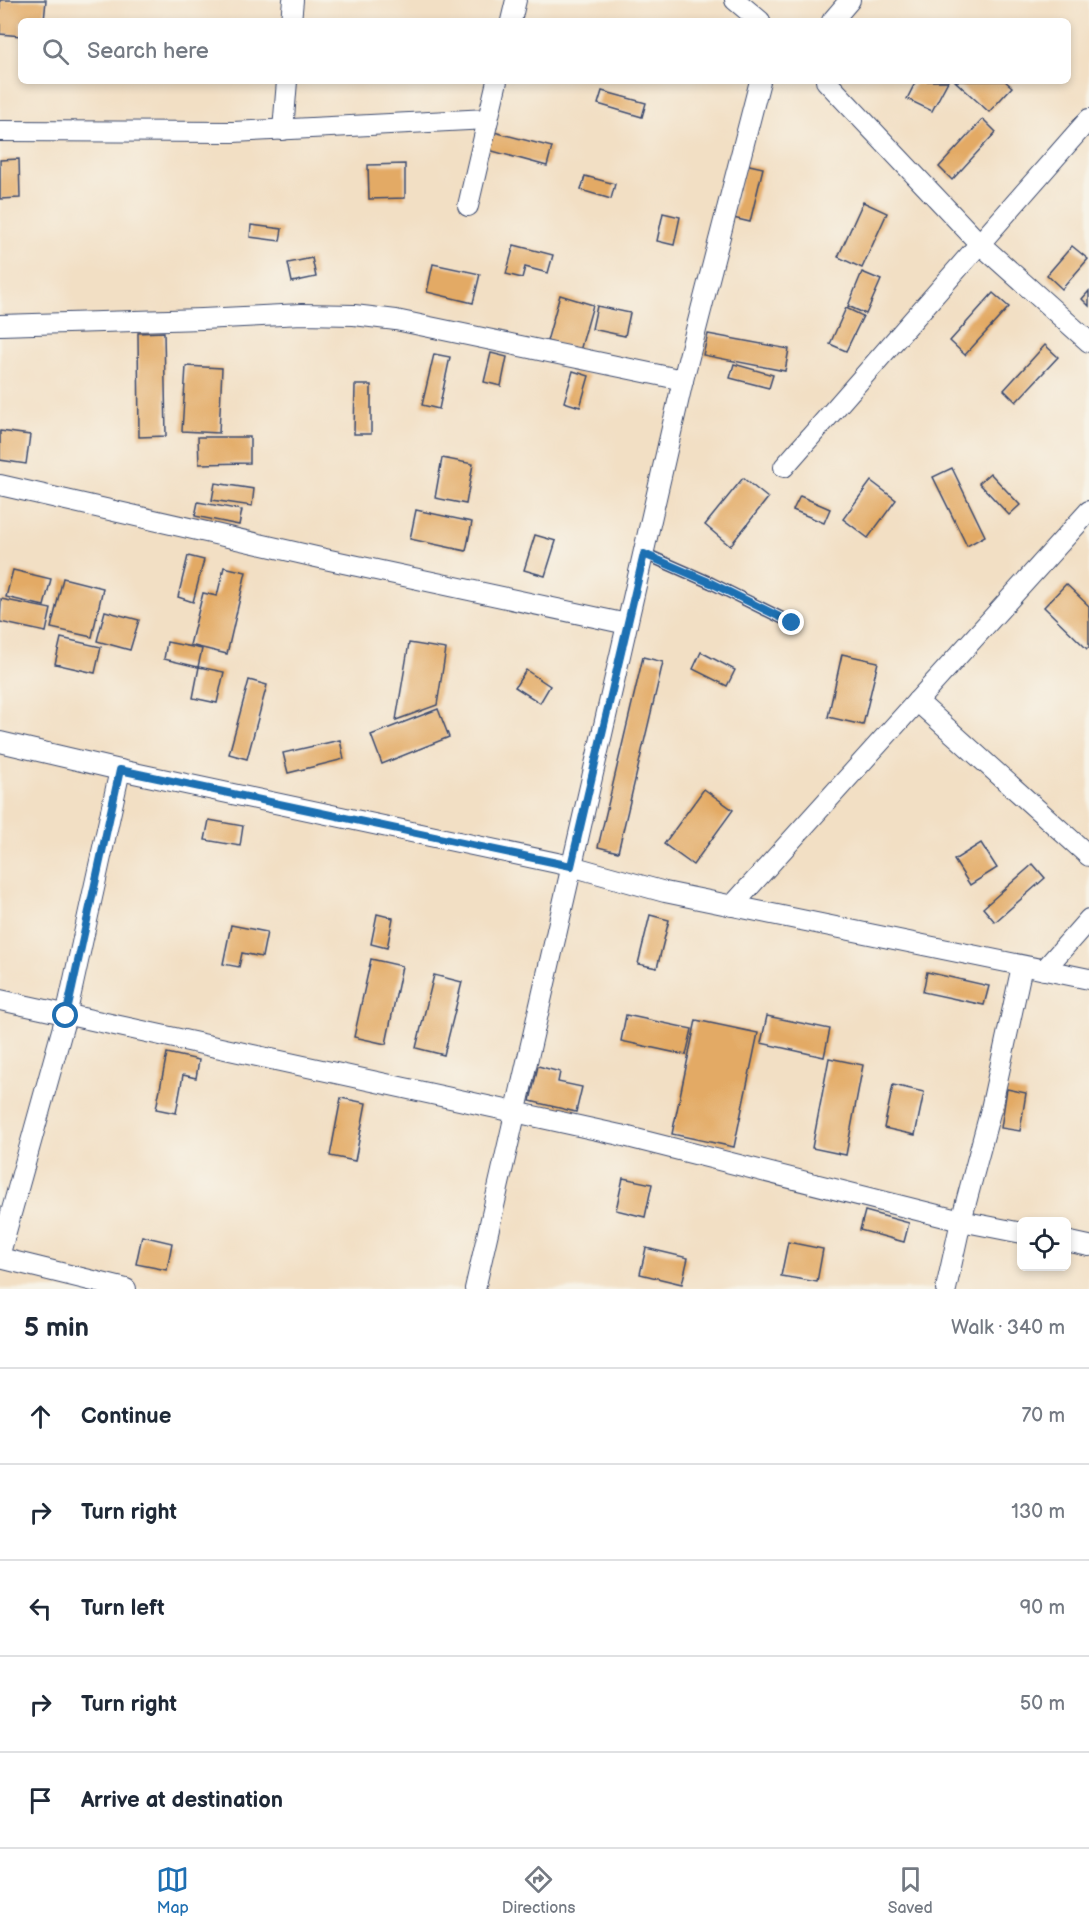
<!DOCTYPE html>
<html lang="en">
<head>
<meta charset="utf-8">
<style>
	body { margin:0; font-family:"Balsamiq Sans",sans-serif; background:#f2f2f3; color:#1f2937 }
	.controls { position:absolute; right:18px; bottom:18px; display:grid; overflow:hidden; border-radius:9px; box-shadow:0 3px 9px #0003 }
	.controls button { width:54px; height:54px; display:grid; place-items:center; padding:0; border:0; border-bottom:2px solid #e0e1e3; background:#fff; color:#1f2937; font:30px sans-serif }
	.stop { position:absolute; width:18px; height:18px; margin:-14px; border:4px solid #1f6fb2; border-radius:50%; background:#fff }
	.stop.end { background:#1f6fb2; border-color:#fff; box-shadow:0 2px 6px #0008 }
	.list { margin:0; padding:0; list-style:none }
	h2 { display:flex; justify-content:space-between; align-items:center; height:78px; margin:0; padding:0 24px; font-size:26px }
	h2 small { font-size:20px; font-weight:400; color:#747a83 }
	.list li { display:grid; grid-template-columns:39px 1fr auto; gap:18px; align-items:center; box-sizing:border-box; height:96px; padding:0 24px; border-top:2px solid #e0e1e3 }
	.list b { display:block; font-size:22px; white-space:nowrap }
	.list em { font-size:20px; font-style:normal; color:#747a83 }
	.icon { flex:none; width:33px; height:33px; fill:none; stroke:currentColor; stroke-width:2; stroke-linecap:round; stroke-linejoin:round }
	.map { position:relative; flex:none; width:1089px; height:1289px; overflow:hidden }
	.search { position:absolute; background:#fff; box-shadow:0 3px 9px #0003; left:18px; right:18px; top:18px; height:66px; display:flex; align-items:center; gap:15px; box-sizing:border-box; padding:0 21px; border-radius:9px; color:#747a83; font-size:22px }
	.sheet { height:558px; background:#fff }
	nav { display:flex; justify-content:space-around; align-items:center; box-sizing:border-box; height:84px; border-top:2px solid #e0e1e3; background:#fff; font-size:16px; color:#747a83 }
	nav a { display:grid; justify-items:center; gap:3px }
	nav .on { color:#1f6fb2 }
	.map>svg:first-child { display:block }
</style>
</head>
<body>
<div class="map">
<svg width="1089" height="1289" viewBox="0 0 1089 1289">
	<rect width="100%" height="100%" fill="#f7f3e8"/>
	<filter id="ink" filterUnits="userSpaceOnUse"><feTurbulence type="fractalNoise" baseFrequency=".0167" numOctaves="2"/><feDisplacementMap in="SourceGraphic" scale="12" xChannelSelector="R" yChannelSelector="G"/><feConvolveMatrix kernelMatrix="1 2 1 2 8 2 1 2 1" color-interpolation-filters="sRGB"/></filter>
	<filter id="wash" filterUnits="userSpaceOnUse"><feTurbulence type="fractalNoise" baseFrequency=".008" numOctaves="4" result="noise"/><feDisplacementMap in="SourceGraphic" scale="24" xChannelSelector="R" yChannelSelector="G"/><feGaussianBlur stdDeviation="1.35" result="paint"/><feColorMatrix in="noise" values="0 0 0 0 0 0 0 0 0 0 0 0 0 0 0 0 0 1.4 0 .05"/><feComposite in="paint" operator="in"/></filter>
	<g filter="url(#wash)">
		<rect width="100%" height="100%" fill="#f2dfc4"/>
		<g id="blocks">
			<g fill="#e3aa65">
				<path d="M0 0H46L44 21H21V36L0 34Z"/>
				<path d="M916 81H948L932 111 907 99Z"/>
				<path d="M955 81H1005L1012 87 989 112Z"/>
				<path d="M602 91 646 103 642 117 598 104Z"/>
				<path d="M983 119 996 132 952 180 939 167Z"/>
				<path d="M490 131 552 147 547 166 485 149Z"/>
				<path d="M19 159 20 198 0 199V160Z"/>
				<path d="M405 164V198L369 199 368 165Z"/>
				<path d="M745 164 763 168 750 222 733 218Z"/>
				<path d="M585 176 615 184 611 199 581 190Z"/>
				<path d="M863 202 887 213 862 268 838 257Z"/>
				<path d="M663 213 680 217 674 245 657 241Z"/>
				<path d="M251 225 282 229 280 241 250 237Z"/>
				<path d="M514 245 553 255 548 273 525 267 522 278 506 274Z"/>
				<path d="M1072 246 1088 259 1062 289 1047 275Z"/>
				<path d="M312 258 316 277 292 282 288 263Z"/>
				<path d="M433 264 480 274 473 303 427 292Z"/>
				<path d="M862 272 881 280 866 314 848 306Z"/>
				<path d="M1089 291V306L1082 299Z"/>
				<path d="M993 293 1009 307 965 355 950 341Z"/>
				<path d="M560 295 593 305 580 351 547 341Z"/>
				<path d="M597 306 630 313 625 336 592 329Z"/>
				<path d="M846 308 863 316 846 351 830 344Z"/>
				<path d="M164 332 166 436 139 437 138 333Z"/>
				<path d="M708 334 789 349 785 371 703 355Z"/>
				<path d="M1045 345 1058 357 1016 402 1004 390Z"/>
				<path d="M491 353 507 357 501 386 484 382Z"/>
				<path d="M434 354 450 357 439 409 422 405Z"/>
				<path d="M734 364 773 375 769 388 730 378Z"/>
				<path d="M186 366 222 368 219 433 182 431Z"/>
				<path d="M573 371 589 376 580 407 564 402Z"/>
				<path d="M355 385H371V434H354Z"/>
				<path d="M0 431 30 435 26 464 0 460Z"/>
				<path d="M198 437H250V463L199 464Z"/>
				<path d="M442 458 473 464 466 504 435 498Z"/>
				<path d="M952 468 985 536 967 546 933 477Z"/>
				<path d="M990 473 1020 505 1009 515 979 483Z"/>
				<path d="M743 478 768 498 730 546 705 525Z"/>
				<path d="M871 481 896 500 868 538 843 519Z"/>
				<path d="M215 483 254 489 252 506 212 500Z"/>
				<path d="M800 496 830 509 824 523 793 510Z"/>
				<path d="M198 502 242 510 239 525 195 516Z"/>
				<path d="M416 510 472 522 466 551 410 539Z"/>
				<path d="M535 535 556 541 545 576 524 570Z"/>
				<path d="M188 556 204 560 193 602 178 597Z"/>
				<path d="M224 567 246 572 227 654 190 645 203 593 217 596Z"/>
				<path d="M13 570 51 579 44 606 6 597Z"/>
				<path d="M63 578 103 588 92 637 51 628Z"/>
				<path d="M1066 584 1089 606V647L1087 649 1044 607Z"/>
				<path d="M1 599 51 609 46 632 0 622Z"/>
				<path d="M105 611 139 620 130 650 97 641Z"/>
				<path d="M61 638 101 647 95 673 55 664Z"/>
				<path d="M167 642 202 649 198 667 164 659Z"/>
				<path d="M409 643 446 649 437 705 396 720Z"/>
				<path d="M701 652 735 670 727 686 693 669Z"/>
				<path d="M842 654 878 662 863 725 828 717Z"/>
				<path d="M643 657 663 662 618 852 598 847Z"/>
				<path d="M199 667 224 672 217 703 193 698Z"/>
				<path d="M526 670 550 686 540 703 515 687Z"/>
				<path d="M249 680 267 685 247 759 229 754Z"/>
				<path d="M438 709 449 737 382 764 371 735Z"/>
				<path d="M340 740 344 759 288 773 283 753Z"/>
				<path d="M704 789 733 810 693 865 664 844Z"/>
				<path d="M209 820 243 826 240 846 205 840Z"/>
				<path d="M981 843 997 868 970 885 954 860Z"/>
				<path d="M1033 864 1045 878 995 922 983 908Z"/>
				<path d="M377 914 393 918 387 948 371 944Z"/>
				<path d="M650 915 669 920 657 968 638 964Z"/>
				<path d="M231 925 267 932 262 957 242 953 239 967 223 964Z"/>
				<path d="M371 959 402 966 386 1044 354 1037Z"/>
				<path d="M927 972 989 986 984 1005 923 992Z"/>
				<path d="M434 975 462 982 444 1055 416 1048Z"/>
				<path d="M626 1015 692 1029 686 1055 621 1041Z"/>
				<path d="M767 1016 830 1029 824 1057 761 1043Z"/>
				<path d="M696 1020 758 1033 734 1147 672 1134Z"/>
				<path d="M167 1053 199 1060 196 1078 183 1075 176 1113 156 1109Z"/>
				<path d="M829 1058 863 1065 846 1155 812 1148Z"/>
				<path d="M538 1066 560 1072 558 1082 582 1087 576 1112 530 1101Z"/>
				<path d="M893 1085 924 1092 915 1135 884 1128Z"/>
				<path d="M1007 1089 1026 1093 1020 1131 1001 1128Z"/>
				<path d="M341 1098 366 1103 355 1161 330 1156Z"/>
				<path d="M623 1178 652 1184 645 1217 616 1210Z"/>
				<path d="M865 1211 909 1223 904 1242 860 1230Z"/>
				<path d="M142 1236 172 1243 167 1270 136 1264Z"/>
				<path d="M788 1242 823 1249 817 1282 781 1276Z"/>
				<path d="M646 1248 688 1258 682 1284 640 1274Z"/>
			</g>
		</g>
	</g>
	<g filter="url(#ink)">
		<use href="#blocks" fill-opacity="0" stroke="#3b496d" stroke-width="1.5"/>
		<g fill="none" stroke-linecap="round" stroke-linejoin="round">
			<defs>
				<path id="service" d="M643 553 711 583 792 623"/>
				<g id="minor">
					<path d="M735 0 760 21"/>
					<path d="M291 21 293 0"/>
					<path d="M511 21 516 0"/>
					<path d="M832 21 850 0"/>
					<path d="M826 81 979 243 1089 342"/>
					<path d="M283 130 287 81"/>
					<path d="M0 131 233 132 488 119"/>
					<path d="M468 206 497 81"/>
					<path d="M0 325 202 319 302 314 354 315 396 320 683 380"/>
					<path d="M784 467 1089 119"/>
					<path d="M0 485 325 559 627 624"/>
					<path d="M917 701 1089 856"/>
					<path d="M0 742 120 770 571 866 665 892 1089 979"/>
					<path d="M732 906 1089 511"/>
					<path d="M1044 970 1089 919"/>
					<path d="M0 1000 620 1135 961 1221 1022 1233"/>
					<path d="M1066 1241 1089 1246"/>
					<path d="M0 1253 66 1016 120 770"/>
					<path d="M0 1258 126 1289"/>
					<path d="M475 1289 683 380 760 81"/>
					<path d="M946 1289 961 1221 991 1109 1022 966"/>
				</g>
			</defs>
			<use href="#service" stroke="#3b496d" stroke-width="13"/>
			<use href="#minor" stroke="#3b496d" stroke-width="22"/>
			<use href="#service" stroke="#fff" stroke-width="10"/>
			<use href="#minor" stroke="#fff" stroke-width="20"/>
		</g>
	</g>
	<g fill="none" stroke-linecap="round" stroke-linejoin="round" filter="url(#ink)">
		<path stroke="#1f6fb2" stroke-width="8" d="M66 1016 120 770 571 866 644 554 711 583 792 623"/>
	</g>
</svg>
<div class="controls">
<button><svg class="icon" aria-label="locate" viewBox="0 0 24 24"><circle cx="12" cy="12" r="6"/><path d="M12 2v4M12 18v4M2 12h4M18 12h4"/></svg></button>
</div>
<div class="stop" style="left:66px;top:1016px"></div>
<div class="stop end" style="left:792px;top:623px"></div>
<div class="search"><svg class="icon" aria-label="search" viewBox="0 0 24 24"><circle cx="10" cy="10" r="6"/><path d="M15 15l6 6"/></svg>Search here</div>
</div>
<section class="sheet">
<h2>5 min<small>Walk · 340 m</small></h2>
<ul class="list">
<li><svg class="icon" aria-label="ahead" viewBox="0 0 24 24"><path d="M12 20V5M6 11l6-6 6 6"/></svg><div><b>Continue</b></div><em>70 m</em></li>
<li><svg class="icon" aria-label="right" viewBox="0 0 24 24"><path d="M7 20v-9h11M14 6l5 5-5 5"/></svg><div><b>Turn right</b></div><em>130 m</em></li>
<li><svg class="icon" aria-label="left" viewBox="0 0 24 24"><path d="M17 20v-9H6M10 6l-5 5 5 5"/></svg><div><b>Turn left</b></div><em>90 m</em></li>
<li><svg class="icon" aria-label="right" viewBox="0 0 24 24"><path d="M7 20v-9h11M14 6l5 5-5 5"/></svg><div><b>Turn right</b></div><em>50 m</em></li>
<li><svg class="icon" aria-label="arrive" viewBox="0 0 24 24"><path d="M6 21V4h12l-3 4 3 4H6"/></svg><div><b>Arrive at destination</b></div></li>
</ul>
</section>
<nav>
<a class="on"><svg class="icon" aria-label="map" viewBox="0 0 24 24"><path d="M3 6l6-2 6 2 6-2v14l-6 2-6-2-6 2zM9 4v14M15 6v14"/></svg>Map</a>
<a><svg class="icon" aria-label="directions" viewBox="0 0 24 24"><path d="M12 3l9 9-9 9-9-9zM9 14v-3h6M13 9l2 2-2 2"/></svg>Directions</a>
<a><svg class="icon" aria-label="saved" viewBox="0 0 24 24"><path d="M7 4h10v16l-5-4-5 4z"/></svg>Saved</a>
</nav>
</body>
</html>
